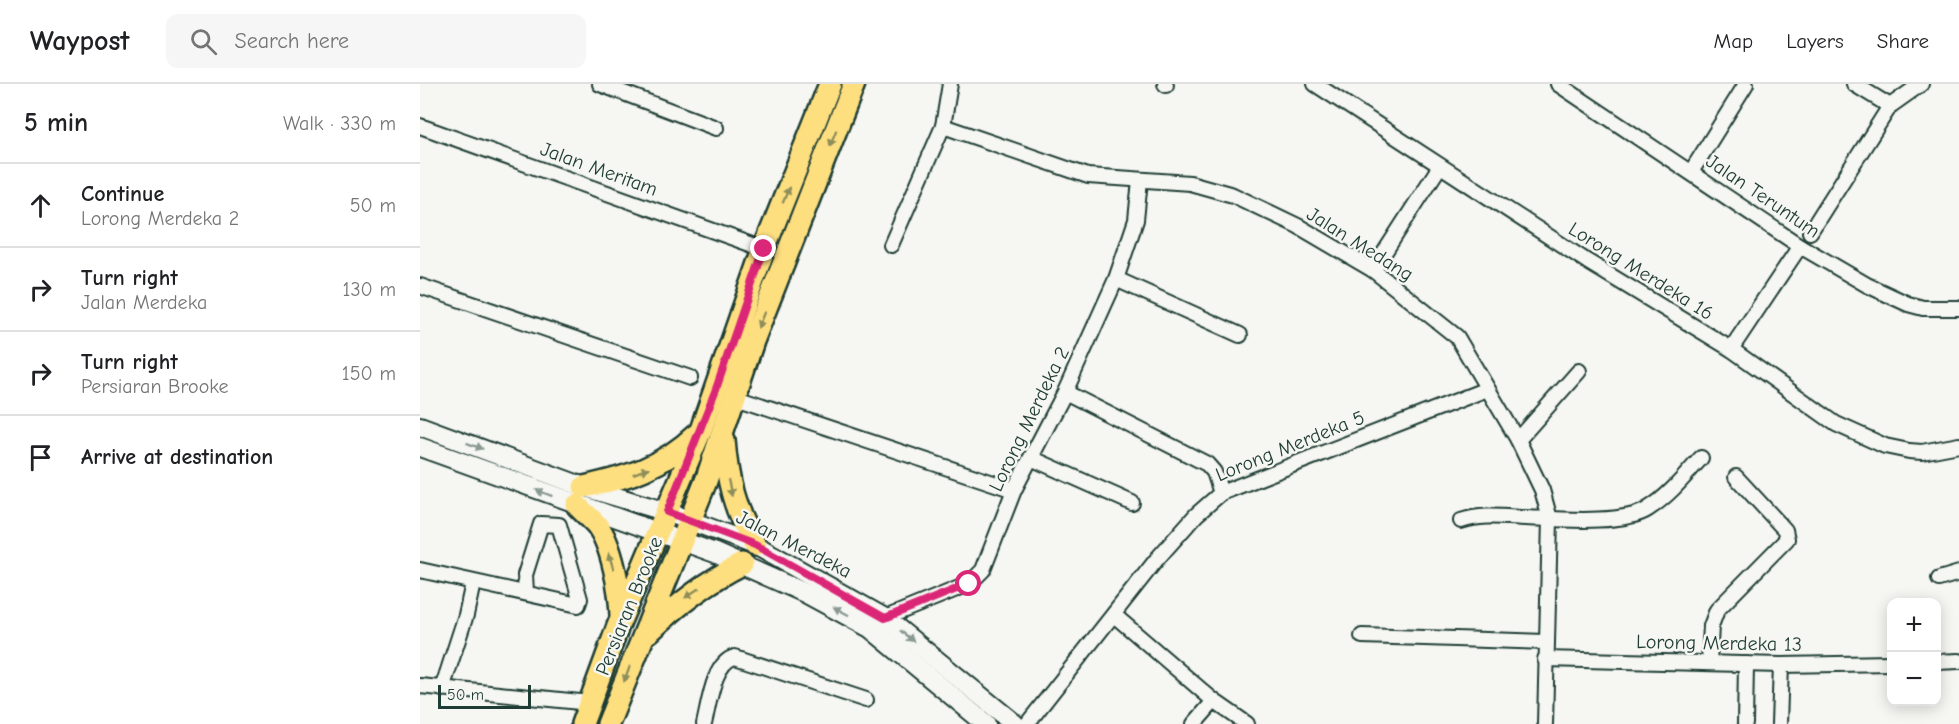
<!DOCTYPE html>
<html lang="en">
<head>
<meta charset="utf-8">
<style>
	body { margin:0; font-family:"Comic Neue",sans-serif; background:#f6f6f6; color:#202124 }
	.controls { position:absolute; right:18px; bottom:18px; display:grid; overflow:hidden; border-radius:12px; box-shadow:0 3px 15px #0003 }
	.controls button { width:54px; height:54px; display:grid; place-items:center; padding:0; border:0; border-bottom:2px solid #e0e0e0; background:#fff; color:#202124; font:30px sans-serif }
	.scale { position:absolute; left:18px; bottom:15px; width:93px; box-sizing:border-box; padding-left:6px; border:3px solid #1f3d34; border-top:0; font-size:16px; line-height:21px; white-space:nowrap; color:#1f3d34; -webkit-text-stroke:4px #f6f6f2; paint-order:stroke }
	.stop { position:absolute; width:18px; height:18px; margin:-14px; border:4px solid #db2777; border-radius:50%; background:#fff }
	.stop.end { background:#db2777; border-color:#fff; box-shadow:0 2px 6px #0008 }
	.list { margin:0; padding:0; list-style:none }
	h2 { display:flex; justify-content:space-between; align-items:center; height:78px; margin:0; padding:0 24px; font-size:26px }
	h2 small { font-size:20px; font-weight:400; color:#757577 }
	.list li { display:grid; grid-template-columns:39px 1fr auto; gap:18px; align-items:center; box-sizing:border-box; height:84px; padding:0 24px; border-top:2px solid #e0e0e0 }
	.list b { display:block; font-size:22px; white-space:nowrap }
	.list p { margin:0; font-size:20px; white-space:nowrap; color:#757577 }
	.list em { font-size:20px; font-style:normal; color:#757577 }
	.icon { flex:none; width:33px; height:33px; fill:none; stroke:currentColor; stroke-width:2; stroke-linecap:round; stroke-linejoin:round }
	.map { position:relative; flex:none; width:1539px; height:640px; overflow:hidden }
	header { display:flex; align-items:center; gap:36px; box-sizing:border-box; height:84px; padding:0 30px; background:#fff; border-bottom:2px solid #e0e0e0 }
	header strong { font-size:28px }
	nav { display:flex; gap:33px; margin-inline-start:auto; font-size:21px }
	.search { width:420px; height:54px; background:#f6f6f6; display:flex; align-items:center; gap:15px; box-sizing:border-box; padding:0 21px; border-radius:12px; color:#757577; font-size:22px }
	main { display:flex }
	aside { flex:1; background:#fff }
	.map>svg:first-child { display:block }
</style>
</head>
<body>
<header>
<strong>Waypost</strong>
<div class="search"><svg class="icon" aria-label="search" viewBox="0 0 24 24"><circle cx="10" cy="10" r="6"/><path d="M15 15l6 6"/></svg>Search here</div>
<nav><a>Map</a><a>Layers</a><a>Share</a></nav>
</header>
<main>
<aside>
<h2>5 min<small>Walk · 330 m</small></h2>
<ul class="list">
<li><svg class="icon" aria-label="ahead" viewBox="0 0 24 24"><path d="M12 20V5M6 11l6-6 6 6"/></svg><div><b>Continue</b><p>Lorong Merdeka 2</p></div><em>50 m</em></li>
<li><svg class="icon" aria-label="right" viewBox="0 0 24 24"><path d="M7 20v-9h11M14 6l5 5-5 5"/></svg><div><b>Turn right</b><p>Jalan Merdeka</p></div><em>130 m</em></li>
<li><svg class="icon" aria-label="right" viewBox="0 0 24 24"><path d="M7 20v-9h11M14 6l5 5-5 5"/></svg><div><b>Turn right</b><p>Persiaran Brooke</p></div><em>150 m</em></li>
<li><svg class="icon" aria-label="arrive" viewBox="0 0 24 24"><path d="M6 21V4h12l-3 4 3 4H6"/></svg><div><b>Arrive at destination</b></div></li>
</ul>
</aside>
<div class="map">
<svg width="1539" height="640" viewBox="0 0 1539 640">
	<rect width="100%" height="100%" fill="#f6f6f2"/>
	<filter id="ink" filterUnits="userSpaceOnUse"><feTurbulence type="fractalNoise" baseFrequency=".0167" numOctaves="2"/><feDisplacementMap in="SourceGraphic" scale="12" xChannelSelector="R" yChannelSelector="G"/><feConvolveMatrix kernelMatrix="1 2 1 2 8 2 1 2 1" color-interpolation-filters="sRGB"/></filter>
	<g filter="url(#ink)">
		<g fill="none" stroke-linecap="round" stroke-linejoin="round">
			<defs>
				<g id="minor">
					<path d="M180 0 296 44"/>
					<path d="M745 0 746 1"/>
					<path d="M895 0 1168 178 1311 265 1416 340 1465 362 1489 367 1502 368 1539 361"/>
					<path d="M1138 0 1380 162 1447 201 1488 220 1503 224H1539"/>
					<path d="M1434 0 1470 22"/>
					<path d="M0 42 344 165"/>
					<path d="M523 42 668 92 770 99 813 111 878 142 953 186 1037 253 1098 356 1122 406 1130 435 1125 640"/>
					<path d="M1271 88 1326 0"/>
					<path d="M1390 148 1470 22 1501 0"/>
					<path d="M471 161 523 42 530 0"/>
					<path d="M953 186 1020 82"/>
					<path d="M696 195 820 251"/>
					<path d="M0 202 270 294"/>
					<path d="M1311 265 1380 162"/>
					<path d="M645 308 787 380 794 388 801 409"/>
					<path d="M313 312 594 406"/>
					<path d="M1098 356 1159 287"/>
					<path d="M611 374 712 419"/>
					<path d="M1041 437C1062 430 1083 433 1105 434 1134 435 1205 441 1228 425 1249 412 1265 392 1281 374"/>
					<path d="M0 486 158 521 160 515 139 441 121 440 105 491 106 508"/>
					<path d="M1519 495 1539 489"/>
					<path d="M694 531 794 617 827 640"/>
					<path d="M465 534 549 500 563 486 594 406 645 308 696 195 716 136 720 96"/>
					<path d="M942 552 1125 558"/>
					<path d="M1125 575 1361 581 1472 579"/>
					<path d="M1289 578 1291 542 1297 526 1367 455 1365 446 1316 393"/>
					<path d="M1516 578 1539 577"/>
					<path d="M0 602 170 619"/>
					<path d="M22 605 46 531 53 499"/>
					<path d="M284 640C289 621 293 578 315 573L446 616"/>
					<path d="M607 640 737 475 776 431 801 409 1067 305"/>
					<path d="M774 640 794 617"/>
					<path d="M1325 640 1326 580"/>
					<path d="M1359 640 1361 581"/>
				</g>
				<g id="secondary">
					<path d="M0 342 164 403 247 428 335 461 465 534 595 640"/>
					<path d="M0 363 295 469 387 510 450 544 566 640"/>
				</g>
				<g id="primary">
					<path d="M304 356C307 395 314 427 335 461"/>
					<path d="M164 403C209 393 242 383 276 351"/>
					<path d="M157 421C163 428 171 434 177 441 192 461 200 506 201 531"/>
					<path d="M229 548C258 520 286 498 322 480"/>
					<path d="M162 640 198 542 281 346 344 165 410 0"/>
					<path d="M188 640 286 397 333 257 434 0"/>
				</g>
			</defs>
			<use href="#minor" stroke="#1f3d34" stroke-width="18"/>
			<use href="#secondary" stroke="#1f3d34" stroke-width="22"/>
			<use href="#primary" stroke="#1f3d34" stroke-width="26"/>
			<use href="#minor" stroke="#f6f6f2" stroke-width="14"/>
			<use href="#secondary" stroke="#f6f6f2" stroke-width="18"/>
			<use href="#primary" stroke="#fedf80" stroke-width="21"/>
		</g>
		<defs><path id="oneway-solid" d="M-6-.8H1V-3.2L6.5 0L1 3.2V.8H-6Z" transform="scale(1.5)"/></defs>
		<g fill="#8e8e5a">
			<use href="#oneway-solid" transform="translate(413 54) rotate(112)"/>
			<use href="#oneway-solid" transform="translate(366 111) rotate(-68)"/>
			<use href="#oneway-solid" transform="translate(341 236) rotate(112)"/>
			<use href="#oneway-solid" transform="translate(221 387) rotate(-22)"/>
			<use href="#oneway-solid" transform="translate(310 404) rotate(77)"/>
			<use href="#oneway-solid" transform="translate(191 477) rotate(-106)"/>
			<use href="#oneway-solid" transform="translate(272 509) rotate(146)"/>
			<use href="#oneway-solid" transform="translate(207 590) rotate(111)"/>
		</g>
		<g fill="#8a9a93">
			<use href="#oneway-solid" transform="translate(55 362) rotate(20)"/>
			<use href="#oneway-solid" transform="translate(124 409) rotate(-159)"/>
			<use href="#oneway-solid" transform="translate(421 527) rotate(-152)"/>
			<use href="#oneway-solid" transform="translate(487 552) rotate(39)"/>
		</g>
	</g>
	<g fill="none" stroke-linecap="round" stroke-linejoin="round" filter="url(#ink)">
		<path stroke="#db2777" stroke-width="8" d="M344 165 296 305 247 428 335 461 465 534 549 500"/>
	</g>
	<g text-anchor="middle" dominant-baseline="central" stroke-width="5" stroke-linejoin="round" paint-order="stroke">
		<g font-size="20" fill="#1f3d34" stroke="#f6f6f2">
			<text transform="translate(179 85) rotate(20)">Jalan Meritam</text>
			<text transform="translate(1343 112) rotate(34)">Jalan Teruntum</text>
			<text transform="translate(940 160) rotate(32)">Jalan Medang</text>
			<text transform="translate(1221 187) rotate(32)">Lorong Merdeka 16</text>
			<text transform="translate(609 335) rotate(-64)">Lorong Merdeka 2</text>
			<text transform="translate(870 362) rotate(-22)">Lorong Merdeka 5</text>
			<text transform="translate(374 460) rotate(27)">Jalan Merdeka</text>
			<text transform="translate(209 522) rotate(-68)">Persiaran Brooke</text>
			<text transform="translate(1299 559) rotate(1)">Lorong Merdeka 13</text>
		</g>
	</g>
</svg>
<div class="controls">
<button>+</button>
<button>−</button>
</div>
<div class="scale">50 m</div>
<div class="stop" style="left:549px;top:500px"></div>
<div class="stop end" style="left:344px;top:165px"></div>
</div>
</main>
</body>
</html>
